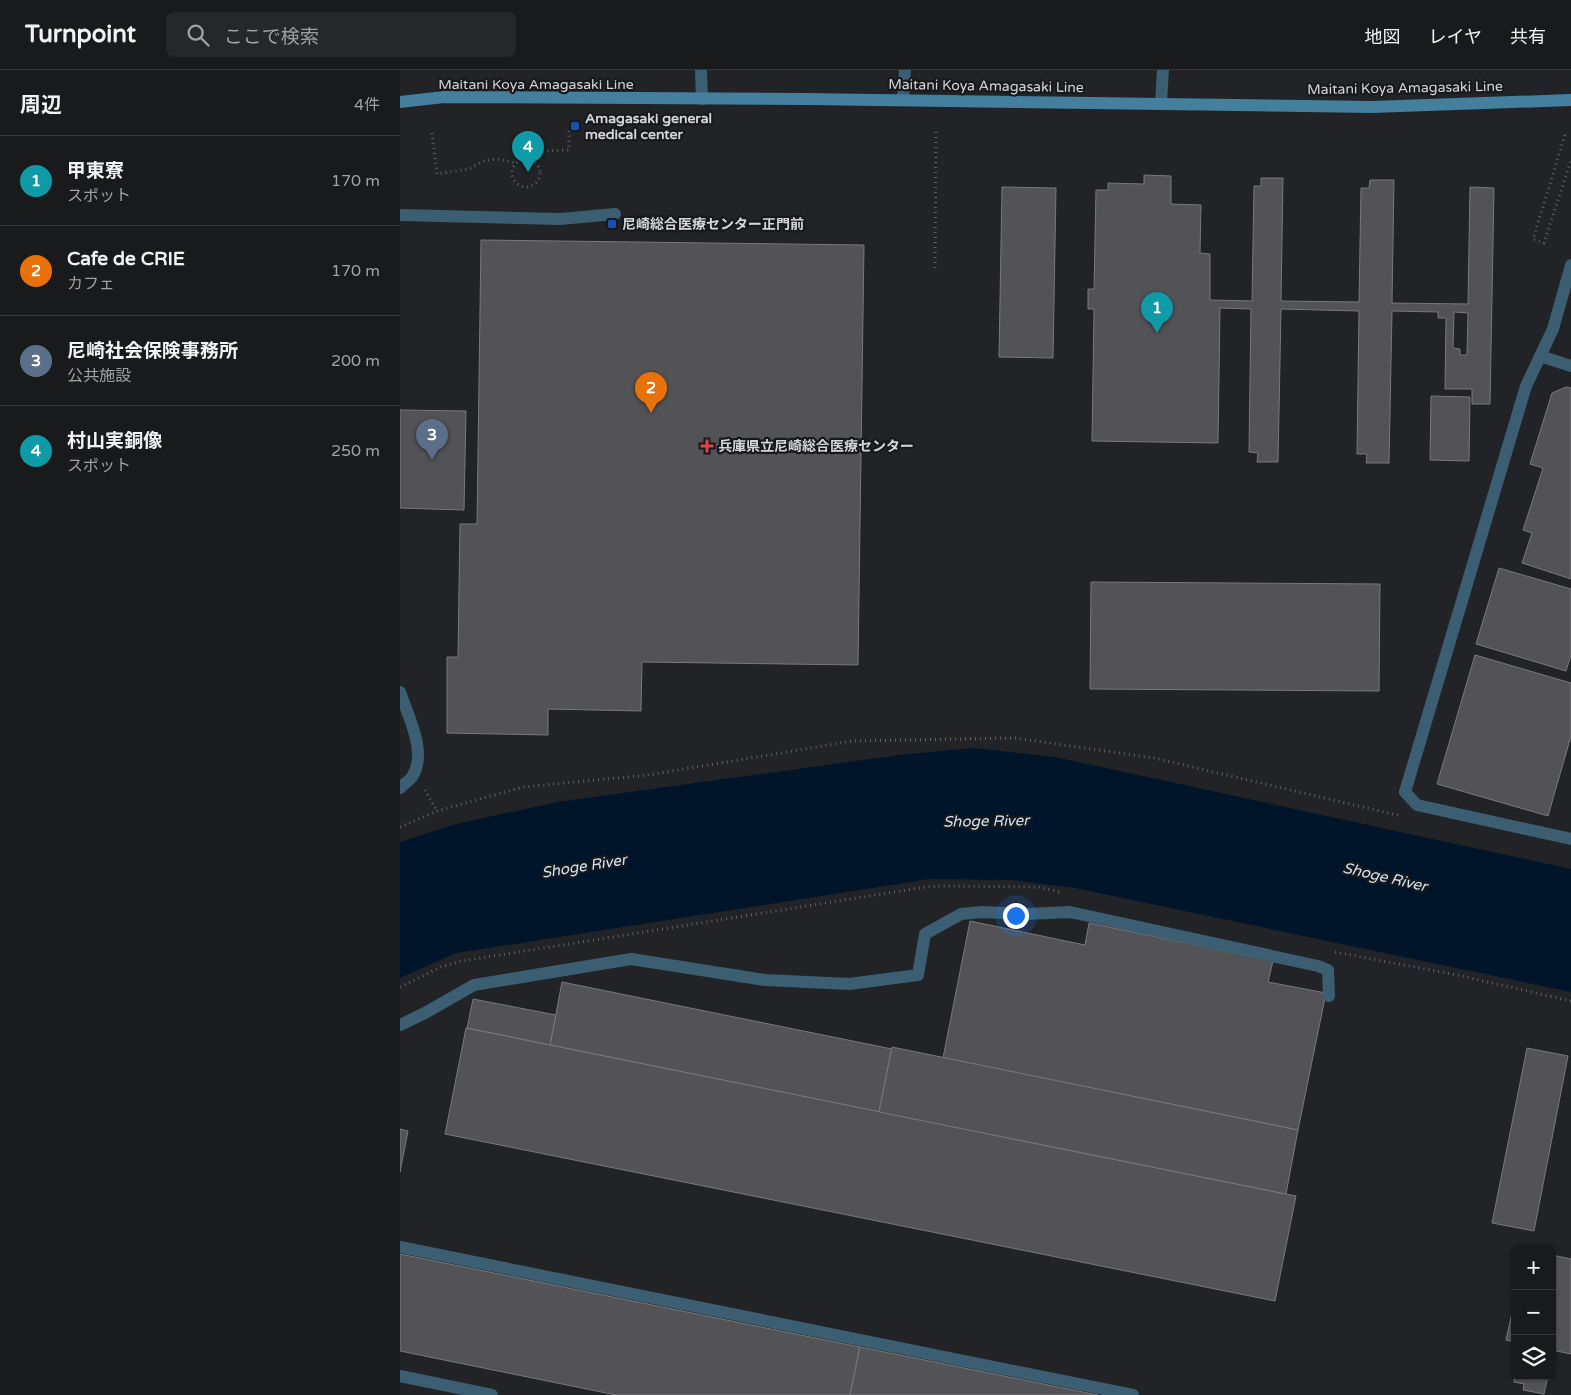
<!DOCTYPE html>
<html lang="ja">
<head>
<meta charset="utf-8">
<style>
	body { margin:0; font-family:"Varela Round","Noto Sans JP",sans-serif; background:#262729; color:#f1f3f6 }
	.controls { position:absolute; right:15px; bottom:15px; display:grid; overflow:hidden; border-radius:8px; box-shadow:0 1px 4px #0004 }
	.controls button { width:45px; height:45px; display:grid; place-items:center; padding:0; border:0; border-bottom:1px solid #37383b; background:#191a1c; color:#f1f3f6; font:25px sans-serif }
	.you { position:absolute; left:615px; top:845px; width:18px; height:18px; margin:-12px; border:4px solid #fff; border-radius:50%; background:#1a73e8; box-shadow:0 0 0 8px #1a73e833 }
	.badge { display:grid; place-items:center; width:32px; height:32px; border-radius:50%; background:#2563eb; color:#fff; font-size:16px; font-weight:700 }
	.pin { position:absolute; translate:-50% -41px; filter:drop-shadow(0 1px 2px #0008) }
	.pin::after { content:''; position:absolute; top:26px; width:18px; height:15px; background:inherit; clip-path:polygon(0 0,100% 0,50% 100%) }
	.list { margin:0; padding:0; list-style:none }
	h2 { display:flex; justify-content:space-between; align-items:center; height:65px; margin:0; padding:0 20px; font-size:21px }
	h2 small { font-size:16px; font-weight:400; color:#9fa1a3 }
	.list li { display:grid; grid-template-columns:32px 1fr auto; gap:15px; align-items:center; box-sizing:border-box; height:90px; padding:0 20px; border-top:1px solid #37383b }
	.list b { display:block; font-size:19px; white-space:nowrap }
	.list p { margin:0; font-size:16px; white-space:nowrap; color:#9fa1a3 }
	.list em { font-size:16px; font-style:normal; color:#9fa1a3 }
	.icon { flex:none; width:28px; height:28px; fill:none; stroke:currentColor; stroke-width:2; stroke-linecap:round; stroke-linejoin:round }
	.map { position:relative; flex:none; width:1171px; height:1325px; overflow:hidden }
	header { display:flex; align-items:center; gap:30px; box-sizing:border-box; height:70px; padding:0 25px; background:#191a1c; border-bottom:1px solid #37383b }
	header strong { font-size:24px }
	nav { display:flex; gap:28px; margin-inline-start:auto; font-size:18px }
	.search { width:350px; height:45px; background:#262729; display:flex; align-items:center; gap:12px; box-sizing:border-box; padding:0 18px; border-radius:8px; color:#9fa1a3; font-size:19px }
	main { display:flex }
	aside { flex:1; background:#191a1c }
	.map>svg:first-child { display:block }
</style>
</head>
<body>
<header>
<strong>Turnpoint</strong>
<div class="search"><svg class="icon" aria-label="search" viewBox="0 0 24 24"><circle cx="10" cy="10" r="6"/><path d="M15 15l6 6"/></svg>ここで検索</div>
<nav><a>地図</a><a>レイヤ</a><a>共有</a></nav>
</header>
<main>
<aside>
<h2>周辺<small>4件</small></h2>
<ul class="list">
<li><span class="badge" style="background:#0f9aa8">1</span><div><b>甲東寮</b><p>スポット</p></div><em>170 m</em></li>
<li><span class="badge" style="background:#e8710a">2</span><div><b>Cafe de CRIE</b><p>カフェ</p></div><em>170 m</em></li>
<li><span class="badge" style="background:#5c6f8a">3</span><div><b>尼崎社会保険事務所</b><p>公共施設</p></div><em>200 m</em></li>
<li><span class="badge" style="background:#0f9aa8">4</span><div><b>村山実銅像</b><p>スポット</p></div><em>250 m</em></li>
</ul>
</aside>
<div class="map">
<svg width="1171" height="1325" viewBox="0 0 1171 1325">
	<rect width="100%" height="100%" fill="#212326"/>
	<path fill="#00152a" d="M574 678 655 687 1171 799V922L675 818 613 810 530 809 56 883 0 908V772L56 754 158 732 499 685Z"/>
	<g fill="#535256" stroke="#7a787c" fill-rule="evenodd">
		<path d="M744 105 771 106V134L801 135 800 183 810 184V230L852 231 854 116H861V108H883L881 231 959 232 961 118H969L970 110H994L992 233 1068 234 1070 117 1094 118 1090 334H1072V319H1045L1046 248H1038V242L992 241 989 393H966L967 384H957L959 241 881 239 878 392H857L858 383 849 382 851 239 820 238 818 373 692 371 694 239H688V219H694L696 120H708V113L744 114ZM1054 242 1068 243 1067 285H1060V279L1053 278Z"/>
		<path d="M602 117 656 118 653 288 599 287Z"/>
		<path d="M81 170 464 175 458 595 242 592 241 641 148 639V665L47 663V587H58L60 454H77Z"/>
		<path d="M1166 317 1171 318V509L1122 493 1132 463 1123 460 1143 398 1130 394 1152 323Z"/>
		<path d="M1031 326 1070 327 1069 391 1030 390Z"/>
		<path d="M0 340 66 341 64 440 0 438Z"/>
		<path d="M1099 498 1171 519V585L1166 601 1076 574Z"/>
		<path d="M691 512 980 514 979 621 690 619Z"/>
		<path d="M1075 585 1171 613V666L1148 746 1037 714Z"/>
		<path d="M570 851 685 875 689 853 873 891 868 912 926 923 898 1060 543 988Z"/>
		<path d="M162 912 492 979 479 1042 150 975Z"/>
		<path d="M73 929 156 945 150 975 67 958Z"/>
		<path d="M66 958 896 1126 875 1231 45 1064Z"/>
		<path d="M492 977 898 1060 886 1124 479 1042Z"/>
		<path d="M1127 978 1168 986 1134 1161 1092 1153Z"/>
		<path d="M0 1059 8 1061 0 1102Z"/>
		<path d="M0 1184 460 1277 450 1325H216L0 1281Z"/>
		<path d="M1152 1185 1171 1189V1284L1152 1280Z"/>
		<path d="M1115 1229V1272L1106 1270Z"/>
		<path d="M460 1277 698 1325H450Z"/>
		<path d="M1115 1306H1148L1144 1324 1123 1320 1124 1314 1114 1312Z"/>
	</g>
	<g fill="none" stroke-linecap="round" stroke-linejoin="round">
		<g stroke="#5f6163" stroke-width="3" stroke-dasharray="1 4" stroke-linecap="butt">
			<path d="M32 63 37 104 69 99 85 90 99 89 115 93"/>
			<path d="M1165 65 1133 169 1144 173 1171 90"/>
			<path d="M126 88 129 82 169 80V60"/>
			<circle cx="126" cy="103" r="14"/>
			<path d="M535 198 536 62"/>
			<path d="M25 720 37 741"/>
			<path d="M0 757 37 741 123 717 248 705 453 671 615 668 754 688 1001 746"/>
			<path d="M935 882 1057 905 1171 931"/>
			<path d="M0 917 41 897 62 891 526 817 546 816 638 817 660 822"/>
		</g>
		<g stroke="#3b5e72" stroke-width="12">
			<path d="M0 145 160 149 215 144"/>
			<path d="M0 955 25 943 74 915 231 889 365 910 449 914 518 905 525 864 561 844 582 842 626 844 670 842 918 896 928 900 929 926"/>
			<path d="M0 1177 733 1325"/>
			<path d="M0 1306 92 1325"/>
		</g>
		<g stroke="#3b5e72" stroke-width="12">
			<path d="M301 0 302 29"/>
			<path d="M503 30 505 0"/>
			<path d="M761 33 763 0"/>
			<path d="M1140 286 1171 296"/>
			<path d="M0 622C8 646 28 683 12 707 9 711 4 714 0 718"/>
			<path d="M1005 722 1017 735 1171 769"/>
		</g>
		<path stroke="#3b5e72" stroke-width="12" d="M1005 722 1126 316 1153 259 1171 195"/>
		<path stroke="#447f9e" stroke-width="12" d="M0 32 44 27 406 29 972 37 1171 30"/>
	</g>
	<g fill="#1a4fb4" stroke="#18191c" stroke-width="2">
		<rect x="170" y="51" width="10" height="10" rx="2.5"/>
		<rect x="207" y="149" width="10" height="10" rx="2.5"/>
	</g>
	<path fill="#e0444e" stroke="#18191c" stroke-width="2" d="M304.5 368.5h5v5h5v5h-5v5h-5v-5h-5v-5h5z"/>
	<g text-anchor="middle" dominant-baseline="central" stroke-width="4.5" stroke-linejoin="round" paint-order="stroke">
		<g font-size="14" fill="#d3d5d7" stroke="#18191c">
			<text x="136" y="14">Maitani Koya Amagasaki Line</text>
			<text transform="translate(586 16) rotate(1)">Maitani Koya Amagasaki Line</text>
			<text transform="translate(1005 18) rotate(-1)">Maitani Koya Amagasaki Line</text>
		</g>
		<g font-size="14" font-weight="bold" fill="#d3d5d7" stroke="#18191c" text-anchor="start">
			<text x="185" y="48">Amagasaki general<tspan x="185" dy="16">medical center</tspan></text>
			<text x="222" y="154">尼崎総合医療センター正門前</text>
			<text x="318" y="376">兵庫県立尼崎総合医療センター</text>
		</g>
		<g font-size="15" font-style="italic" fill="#d0e4f7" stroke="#18191c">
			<text transform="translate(586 751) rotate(-1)">Shoge River</text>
			<text transform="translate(184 796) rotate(-9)">Shoge River</text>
			<text transform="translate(985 807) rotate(13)">Shoge River</text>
		</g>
	</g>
</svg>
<div class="controls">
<button>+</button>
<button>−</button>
<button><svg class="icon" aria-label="layers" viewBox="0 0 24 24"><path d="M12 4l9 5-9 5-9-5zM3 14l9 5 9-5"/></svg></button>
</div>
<div class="you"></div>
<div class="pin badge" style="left:757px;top:263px;background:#0f9aa8">1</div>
<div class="pin badge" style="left:251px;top:343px;background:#e8710a">2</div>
<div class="pin badge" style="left:32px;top:390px;background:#5c6f8a">3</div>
<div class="pin badge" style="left:128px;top:102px;background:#0f9aa8">4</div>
</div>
</main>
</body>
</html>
